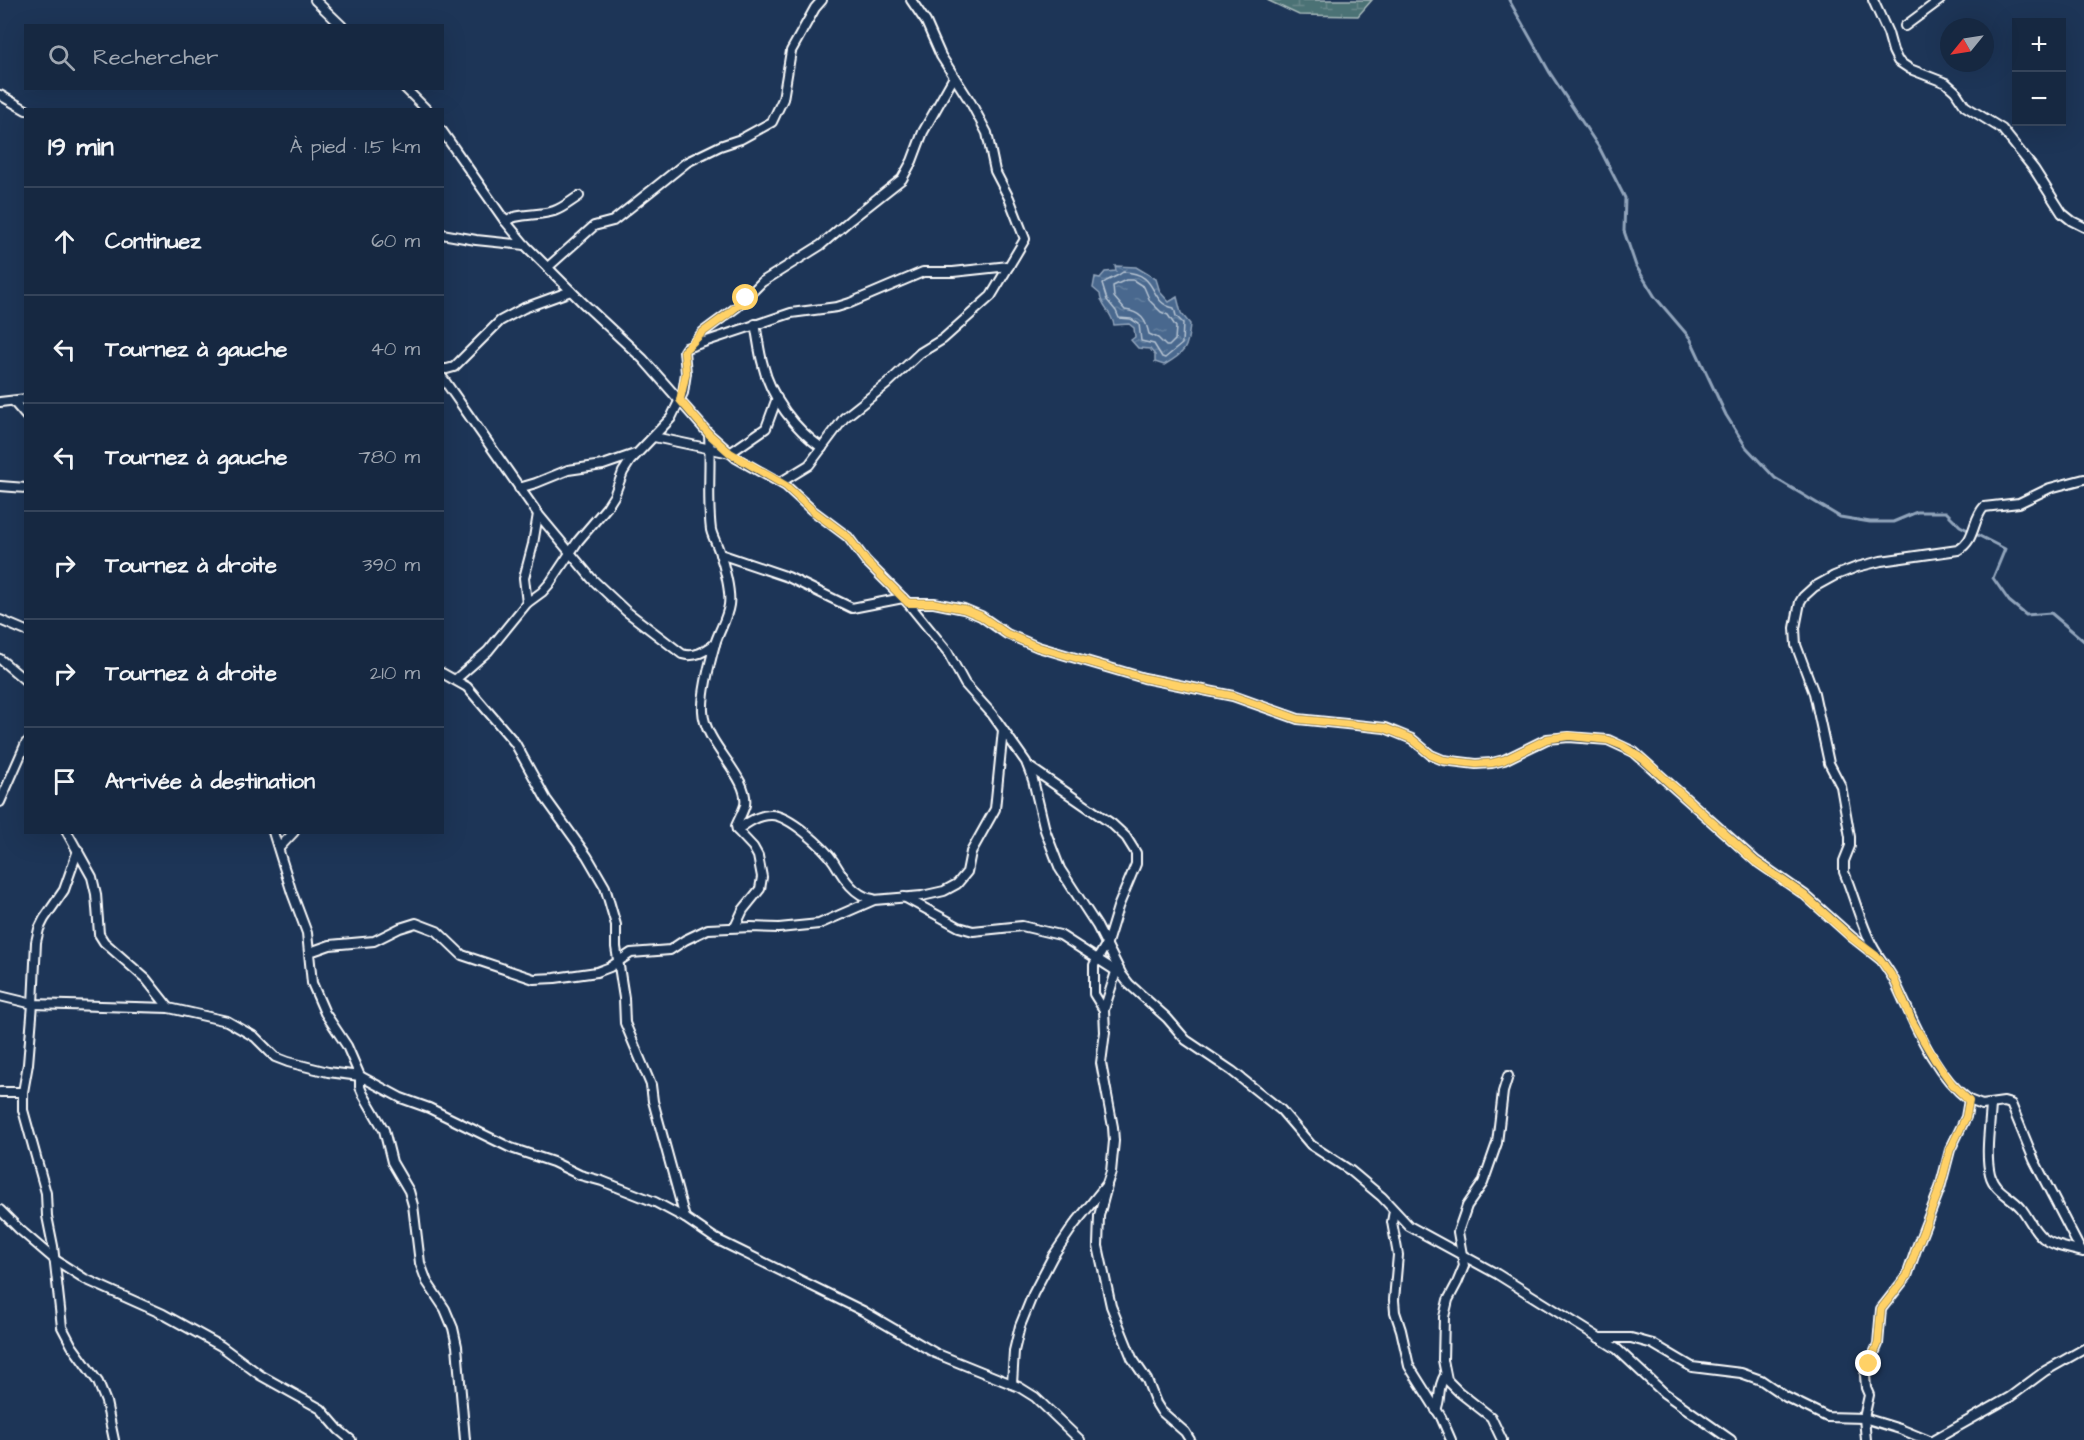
<!DOCTYPE html>
<html lang="fr">
<head>
<meta charset="utf-8">
<style>
	body { margin:0; font-family:"Architects Daughter",sans-serif; background:#23344c; color:#f1f3f6 }
	.controls { position:absolute; right:18px; top:18px; display:grid; overflow:hidden; border-radius:0px; box-shadow:0 6px 24px #0002 }
	.controls button { width:54px; height:54px; display:grid; place-items:center; padding:0; border:0; border-bottom:2px solid #35445a; background:#162841; color:#f1f3f6; font:30px sans-serif }
	.compass { position:absolute; left:1940px; top:18px; width:54px; height:54px; border-radius:50%; background:#162841; box-shadow:0 6px 24px #0002; rotate:240deg }
	.stop { position:absolute; width:18px; height:18px; margin:-14px; border:4px solid #ffd166; border-radius:50%; background:#fff }
	.stop.end { background:#ffd166; border-color:#fff; box-shadow:0 2px 6px #0008 }
	.list { margin:0; padding:0; list-style:none }
	h2 { display:flex; justify-content:space-between; align-items:center; height:78px; margin:0; padding:0 24px; font-size:26px }
	h2 small { font-size:20px; font-weight:400; color:#9ea6b1 }
	.list li { display:grid; grid-template-columns:39px 1fr auto; gap:18px; align-items:center; box-sizing:border-box; height:108px; padding:0 24px; border-top:2px solid #35445a }
	.list b { display:block; font-size:22px; white-space:nowrap }
	.list em { font-size:20px; font-style:normal; color:#9ea6b1 }
	.icon { flex:none; width:33px; height:33px; fill:none; stroke:currentColor; stroke-width:2; stroke-linecap:round; stroke-linejoin:round }
	.map { position:relative; flex:none; width:2084px; height:1440px; overflow:hidden }
	.search { position:absolute; background:#162841; box-shadow:0 6px 24px #0002; left:24px; top:24px; width:420px; height:66px; display:flex; align-items:center; gap:15px; box-sizing:border-box; padding:0 21px; border-radius:0px; color:#9ea6b1; font-size:22px }
	.panel { position:absolute; background:#162841; box-shadow:0 6px 24px #0002; left:24px; top:108px; width:420px; height:726px; border-radius:0px }
	.map>svg:first-child { display:block }
</style>
</head>
<body>
<div class="map">
<svg width="2084" height="1440" viewBox="0 0 2084 1440">
	<defs>
		<pattern id="wetland-marsh" width="20" height="14" patternUnits="userSpaceOnUse" patternTransform="scale(1.5)"><rect width="20" height="14" fill="#4c7275"/><path d="M1 5h8M5 5V1M11 12h8M15 12V8" fill="none" stroke="#67878a"/></pattern>
		<pattern id="water-ripples" width="26" height="14" patternUnits="userSpaceOnUse" patternTransform="scale(1.5)"><rect width="26" height="14" fill="#48688e"/><path d="M2 4q2-2 4 0t4 0M15 11q2-2 4 0t4 0" fill="none" stroke="#637f9f"/></pattern>
	</defs>
	<rect width="100%" height="100%" fill="#1d3557"/>
	<filter id="ink" filterUnits="userSpaceOnUse"><feTurbulence type="fractalNoise" baseFrequency=".0167" numOctaves="2"/><feDisplacementMap in="SourceGraphic" scale="12" xChannelSelector="R" yChannelSelector="G"/><feConvolveMatrix kernelMatrix="1 2 1 2 8 2 1 2 1" color-interpolation-filters="sRGB"/></filter>
	<g filter="url(#ink)">
		<path fill="url(#wetland-marsh)" stroke="#a6b8ba" stroke-width="1.5" d="M1267 0H1372L1358 16 1299 15Z"/>
		<path fill="url(#water-ripples)" stroke="#91a4bb" stroke-width="1.5" d="M1115 266 1136 267 1156 279 1160 292 1169 302 1177 297 1181 313 1190 324C1188 349 1185 353 1164 365L1155 362V355L1150 349 1138 348 1131 340 1135 337 1134 328 1129 324 1114 325C1111 310 1101 308 1100 294L1093 288 1095 277 1100 278 1105 272 1116 271Z"/>
		<g fill="none" stroke-linecap="round" stroke-linejoin="round">
			<g stroke="#b6c3d2" stroke-width="1.5">
				<path d="M1123 272C1161 273 1147 303 1174 308L1176 316 1183 323 1182 344 1165 358 1162 357 1154 344 1141 341 1139 324 1131 319 1119 318 1116 311 1107 300 1102 284C1109 278 1116 278 1123 272Z"/>
				<path d="M1126 280H1133L1144 287 1150 301 1161 312 1168 315 1176 327 1175 340 1169 346H1166L1158 338 1149 334C1146 320 1141 312 1125 310L1114 297 1113 286Z"/>
			</g>
			<path stroke="#91a4bb" stroke-width="3" d="M1509 0 1550 73 1600 149 1625 198 1624 231 1636 266 1655 297 1690 338 1726 415 1746 447 1775 478 1840 517 1870 522H1893L1917 512H1946L1960 526 2005 549 1993 578 2009 601 2026 615 2051 613 2084 641"/>
			<defs>
				<g id="minor">
					<path d="M315 0 342 26"/>
					<path d="M1873 0 1888 33 1893 51 1898 61 1910 69 1946 83 1955 91 1965 106 2002 129 2034 169 2062 213 2072 221 2084 227"/>
					<path d="M1905 26 1940 0"/>
					<path d="M405 88 427 110"/>
					<path d="M0 95 26 110"/>
					<path d="M442 131 505 221 525 245 582 302 643 359 709 434 736 458 786 486 812 510 848 537 866 561 908 603 947 651 965 684 992 714 1026 762 1033 780 1045 830 1060 869 1097 926 1122 975 1129 984 1167 1018 1186 1040 1232 1071 1281 1110 1311 1145 1351 1171 1382 1197 1409 1226 1497 1274 1617 1349 1664 1393 1731 1440"/>
					<path d="M505 221C516 213 539 216 554 211 563 208 571 201 579 196"/>
					<path d="M442 234 476 240 525 245"/>
					<path d="M548 267 594 226 613 221 687 162 720 146 741 139 772 122 783 99 791 51 815 8 822 0"/>
					<path d="M755 324C758 338 759 352 763 365 771 398 795 429 822 448"/>
					<path d="M693 344 703 332 737 307 762 282 821 245 850 220 902 179 912 161 923 132 954 77"/>
					<path d="M442 369H447L454 367 500 321 524 308 571 291"/>
					<path d="M442 377 538 514 592 579 626 611 682 654C695 658 705 651 715 644"/>
					<path d="M0 402 26 399"/>
					<path d="M14 402 26 416"/>
					<path d="M709 434C711 467 707 498 711 530 713 538 717 544 719 551 724 565 731 591 729 605 727 619 719 631 715 644 710 662 702 692 703 711 704 744 750 777 745 805 743 812 739 819 736 826L737 830 753 847 758 856 762 877 760 889 743 910 735 927"/>
					<path d="M654 437 730 453 766 428 777 398"/>
					<path d="M781 482 809 465 844 418 887 384 920 353 943 339 991 296 1025 239 1009 198 995 171 987 133 971 103 941 56 926 22 911 0"/>
					<path d="M0 486 26 488"/>
					<path d="M519 488 536 483 568 470 603 465 635 454"/>
					<path d="M720 554 788 577 852 608 903 598"/>
					<path d="M527 603 524 578 533 544 538 514"/>
					<path d="M908 603H934L964 609 981 616 1007 634 1038 647 1144 678 1233 696 1298 719 1385 728 1412 739 1431 755 1443 760 1476 764 1492 763 1504 760 1547 739 1569 737 1608 740 1634 752 1756 861 1805 895 1852 937 1880 959"/>
					<path d="M0 620 26 631"/>
					<path d="M0 659 26 681"/>
					<path d="M442 673 467 687 515 743 546 799 587 856 605 887 616 925V947L624 998 625 1023 651 1085 653 1101 685 1218"/>
					<path d="M456 679 488 651 527 603 542 592 550 583 578 541 607 507 614 496 623 472 630 461 671 418 683 393 686 373 684 351 686 348 791 313 837 307 850 303 923 272H953L1009 266"/>
					<path d="M1028 766 1112 824 1126 837 1136 853V864L1118 907 1107 943 1094 965V994L1104 1010"/>
					<path d="M0 802 26 743"/>
					<path d="M737 830C747 823 758 815 771 815 789 815 824 847 834 862 843 877 854 896 873 899"/>
					<path d="M67 832 92 877 96 894 99 934 104 942 146 979 169 1008"/>
					<path d="M273 832 292 893 307 933 312 983 325 1013 347 1046 360 1076V1087L363 1094 384 1130 392 1162 409 1191 413 1205 420 1263 427 1282 445 1309 453 1328 457 1346 465 1440"/>
					<path d="M279 848 294 832"/>
					<path d="M78 850 64 890 44 919 39 929 36 942 33 1004 28 1064 23 1092V1110L46 1193 47 1216 53 1246 62 1327 72 1346 98 1382 106 1402 114 1440"/>
					<path d="M904 897 959 927 973 931 1022 926 1060 935 1119 973"/>
					<path d="M310 952 330 945 374 941 400 928 416 923 437 931 462 955 534 979 555 978 597 972 610 967 631 953 670 950 685 940 708 929 751 927 779 928 819 924 874 900 922 896 944 891 957 884 967 872 971 852 995 809 1003 730"/>
					<path d="M0 996 33 1004 169 1008 227 1021 255 1037 275 1057 288 1062 328 1072 360 1076 401 1098 429 1108 511 1148 553 1162 580 1175 602 1181 655 1202 685 1218 716 1239 863 1311 935 1353 1019 1387 1035 1397 1080 1440"/>
					<path d="M0 1092H23"/>
					<path d="M1969 1100C1933 1073 1915 1024 1896 984 1890 970 1879 959 1872 945 1860 922 1854 896 1844 872V861L1850 846V837L1841 786 1829 763 1814 693 1796 645 1795 628 1800 602 1803 597 1814 587 1834 576 1857 567 1881 561 1958 550C1976 540 1972 520 1984 507L2019 503 2050 488 2084 479"/>
					<path d="M1991 1104C1990 1126 1985 1153 1990 1174 1994 1191 2011 1196 2021 1208 2029 1218 2033 1230 2043 1238 2055 1247 2069 1248 2083 1252"/>
					<path d="M1107 1186 1099 1216 1098 1246 1111 1306 1132 1358 1147 1380 1156 1403 1161 1411 1185 1432 1190 1440"/>
					<path d="M0 1210 19 1229 54 1259 85 1279 163 1314 221 1346 260 1375 321 1409 339 1430 351 1440"/>
					<path d="M1394 1211 1392 1222 1398 1255 1394 1300 1395 1312 1401 1330 1409 1366 1441 1417 1451 1440"/>
					<path d="M1599 1338H1631L1653 1344 1692 1367 1741 1373 1761 1380 1786 1397 1827 1417 1864 1418 1900 1429 1927 1440"/>
					<path d="M1012 1384 1014 1351 1020 1326 1033 1294 1053 1256 1074 1225 1107 1184 1111 1172 1114 1141 1113 1127 1101 1063 1105 1032 1104 1010 1116 972"/>
					<path d="M1436 1410C1442 1396 1436 1391 1445 1375"/>
					<path d="M1502 1440 1491 1417 1459 1392 1447 1380 1443 1360 1444 1317 1448 1300 1457 1283 1464 1266 1458 1232 1467 1206 1483 1183 1497 1143 1503 1092 1508 1076"/>
					<path d="M1866 1440 1864 1418 1869 1395 1866 1388 1865 1375 1878 1344 1881 1309 1907 1276 1917 1247 1940 1188 1950 1150 1966 1117 1969 1100 1982 1105 2004 1102 2011 1104 2034 1160 2081 1251"/>
					<path d="M1934 1440 2010 1397 2045 1371 2084 1349"/>
				</g>
			</defs>
			<use href="#minor" stroke="#fff" stroke-width="12"/>
			<use href="#minor" stroke="#1d3557" stroke-width="8"/>
		</g>
	</g>
	<g fill="none" stroke-linecap="round" stroke-linejoin="round" filter="url(#ink)">
		<path stroke="#ffd166" stroke-width="8" d="M746 298 728 314 703 332 684 351 686 373 680 400 709 434 730 453 786 486 812 510 848 537 866 561 908 603H934L964 609 981 616 1007 634 1038 647 1144 678 1233 696 1298 719 1385 728 1412 739 1431 755 1443 760 1476 764 1492 763 1504 760 1547 739 1569 736 1608 740 1623 746 1644 760 1755 861 1804 895 1851 937 1880 959 1894 979 1912 1021 1935 1060 1952 1084 1969 1101 1966 1117 1950 1150 1940 1188 1917 1247 1907 1276 1881 1309 1878 1344 1869 1364"/>
	</g>
</svg>
<div class="controls">
<button>+</button>
<button>−</button>
</div>
<svg class="compass" viewBox="-18 -18 36 36"><path d="M0-13l5 13h-10z" fill="#e53935"/><path d="M0 13l5-13h-10z" fill="#9ea6b1"/></svg>
<div class="stop" style="left:746px;top:298px"></div>
<div class="stop end" style="left:1869px;top:1364px"></div>
<div class="search"><svg class="icon" aria-label="search" viewBox="0 0 24 24"><circle cx="10" cy="10" r="6"/><path d="M15 15l6 6"/></svg>Rechercher</div>
<section class="panel">
<h2>19 min<small>À pied · 1.5 km</small></h2>
<ul class="list">
<li><svg class="icon" aria-label="ahead" viewBox="0 0 24 24"><path d="M12 20V5M6 11l6-6 6 6"/></svg><div><b>Continuez</b></div><em>60 m</em></li>
<li><svg class="icon" aria-label="left" viewBox="0 0 24 24"><path d="M17 20v-9H6M10 6l-5 5 5 5"/></svg><div><b>Tournez à gauche</b></div><em>40 m</em></li>
<li><svg class="icon" aria-label="left" viewBox="0 0 24 24"><path d="M17 20v-9H6M10 6l-5 5 5 5"/></svg><div><b>Tournez à gauche</b></div><em>780 m</em></li>
<li><svg class="icon" aria-label="right" viewBox="0 0 24 24"><path d="M7 20v-9h11M14 6l5 5-5 5"/></svg><div><b>Tournez à droite</b></div><em>390 m</em></li>
<li><svg class="icon" aria-label="right" viewBox="0 0 24 24"><path d="M7 20v-9h11M14 6l5 5-5 5"/></svg><div><b>Tournez à droite</b></div><em>210 m</em></li>
<li><svg class="icon" aria-label="arrive" viewBox="0 0 24 24"><path d="M6 21V4h12l-3 4 3 4H6"/></svg><div><b>Arrivée à destination</b></div></li>
</ul>
</section>
</div>
</body>
</html>
